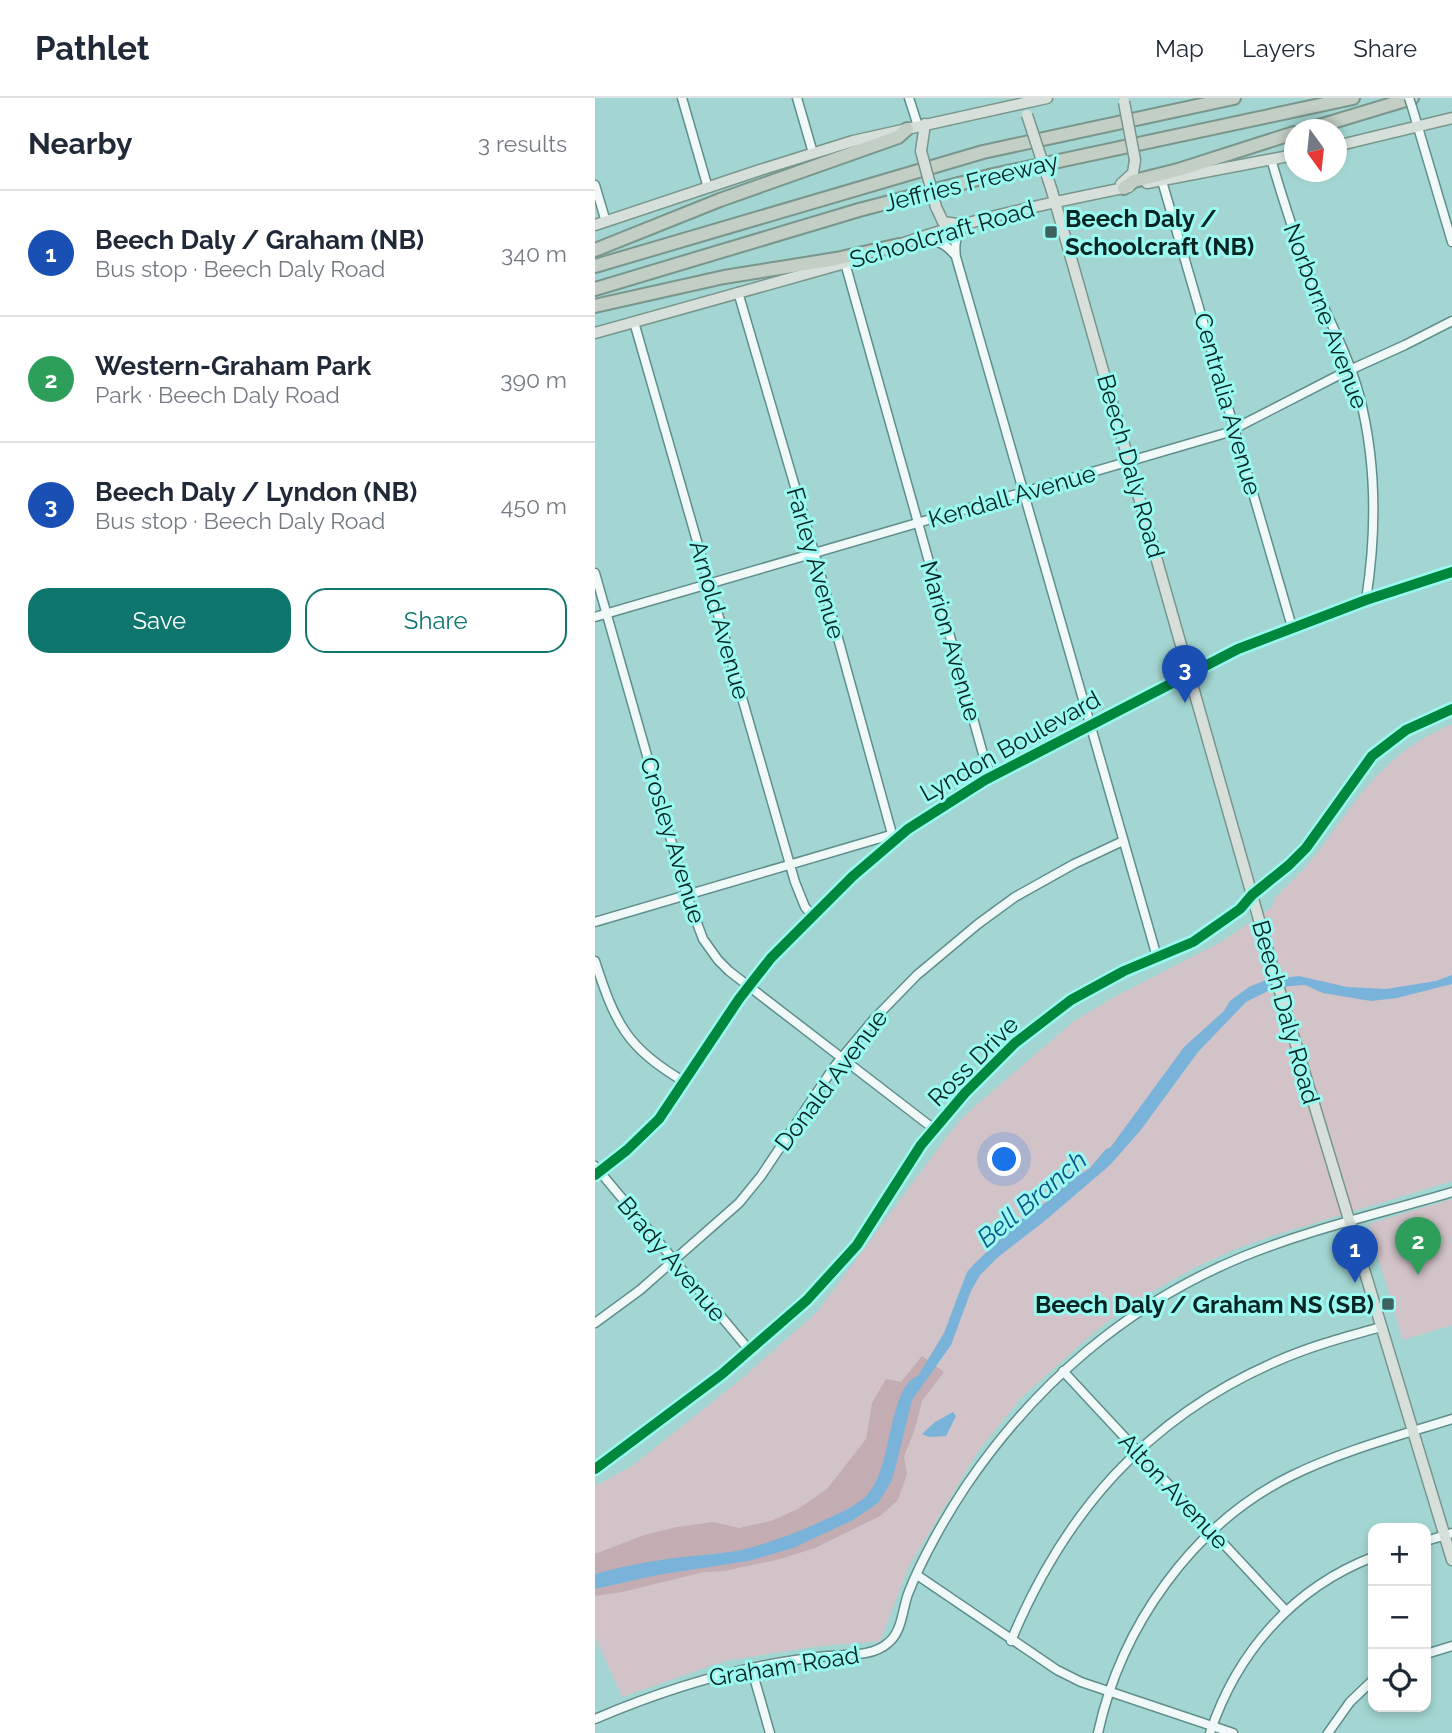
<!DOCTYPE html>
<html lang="en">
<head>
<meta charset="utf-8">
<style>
	body { margin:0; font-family:Raleway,sans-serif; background:#f2f2f3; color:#1f2937 }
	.controls { position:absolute; right:21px; bottom:21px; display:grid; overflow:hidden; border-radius:14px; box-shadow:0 4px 10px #0003 }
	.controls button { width:63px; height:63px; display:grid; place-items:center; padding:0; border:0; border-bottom:2px solid #e0e1e3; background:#fff; color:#1f2937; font:35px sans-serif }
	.compass { position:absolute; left:689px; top:21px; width:63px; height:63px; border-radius:50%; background:#fff; box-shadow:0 4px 10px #0003; rotate:165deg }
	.you { position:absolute; left:410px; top:1062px; width:24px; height:24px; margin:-18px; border:5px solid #fff; border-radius:50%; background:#1a73e8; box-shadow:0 0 0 10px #1a73e833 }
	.badge { display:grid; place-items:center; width:46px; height:46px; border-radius:50%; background:#0f766e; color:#fff; font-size:23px; font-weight:700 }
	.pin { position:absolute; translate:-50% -58px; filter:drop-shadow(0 2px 4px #0008) }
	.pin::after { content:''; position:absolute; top:37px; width:24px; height:21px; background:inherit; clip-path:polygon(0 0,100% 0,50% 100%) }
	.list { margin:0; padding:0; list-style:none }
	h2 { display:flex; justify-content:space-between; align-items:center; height:91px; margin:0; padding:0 28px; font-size:30px }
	h2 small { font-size:23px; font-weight:400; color:#747a83 }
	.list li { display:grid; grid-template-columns:46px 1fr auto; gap:21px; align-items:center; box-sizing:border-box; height:126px; padding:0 28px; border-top:2px solid #e0e1e3 }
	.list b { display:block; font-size:26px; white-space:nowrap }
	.list p { margin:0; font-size:23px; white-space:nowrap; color:#747a83 }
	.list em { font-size:23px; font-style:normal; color:#747a83 }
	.actions { display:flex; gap:14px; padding:21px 28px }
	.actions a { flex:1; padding:16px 0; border:2px solid #0f766e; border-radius:21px; text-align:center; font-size:24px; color:#0f766e }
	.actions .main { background:#0f766e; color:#fff }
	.icon { flex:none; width:38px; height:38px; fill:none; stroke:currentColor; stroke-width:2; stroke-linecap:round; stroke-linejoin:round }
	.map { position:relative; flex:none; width:857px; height:1635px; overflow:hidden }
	header { display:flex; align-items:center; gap:42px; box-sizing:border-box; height:98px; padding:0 35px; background:#fff; border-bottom:2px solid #e0e1e3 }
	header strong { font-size:33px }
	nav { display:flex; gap:38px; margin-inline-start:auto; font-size:24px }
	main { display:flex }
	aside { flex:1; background:#fff }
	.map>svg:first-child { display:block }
</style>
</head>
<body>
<header>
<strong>Pathlet</strong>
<nav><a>Map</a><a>Layers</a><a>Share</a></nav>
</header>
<main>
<aside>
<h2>Nearby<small>3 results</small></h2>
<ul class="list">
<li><span class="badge" style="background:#1a4fb4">1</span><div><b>Beech Daly / Graham (NB)</b><p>Bus stop · Beech Daly Road</p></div><em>340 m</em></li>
<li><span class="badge" style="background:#2e9e5b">2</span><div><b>Western-Graham Park</b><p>Park · Beech Daly Road</p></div><em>390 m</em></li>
<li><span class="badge" style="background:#1a4fb4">3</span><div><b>Beech Daly / Lyndon (NB)</b><p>Bus stop · Beech Daly Road</p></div><em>450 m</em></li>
</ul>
<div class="actions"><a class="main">Save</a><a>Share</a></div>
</aside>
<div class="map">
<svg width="857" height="1635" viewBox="0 0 857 1635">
	<rect width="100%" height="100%" fill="#a3d6d2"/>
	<g fill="#d1c3c8">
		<path d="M857 626V1083L671 1140 636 1153 599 1170 542 1202 503 1231 427 1299 384 1352 314 1468 285 1543 217 1549 130 1563 27 1599 0 1539V1388L37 1368 146 1281 222 1214 356 1033 372 1015 479 923 519 899 626 844 677 809 679 801C693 786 710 771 723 754 765 698 788 655 857 626Z"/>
		<path d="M857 1101V1227L808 1242 773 1126Z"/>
	</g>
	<path fill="#c3acb2" d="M327 1258 349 1274 327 1303 320 1331 309 1358 312 1376 303 1402 285 1418 220 1450 185 1461 130 1473 109 1474 27 1494 0 1498V1456L52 1436 82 1429 118 1424 144 1430 176 1423 203 1411 232 1391 271 1341 277 1305 291 1281 306 1284Z"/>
	<g fill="#79b3da">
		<path d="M857 877V886L802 900 776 903 728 895 710 887 695 888 675 892 651 904 603 954 545 1033 515 1067 452 1121 402 1160 385 1177 376 1193 356 1247 317 1302 300 1371 296 1384 283 1405 258 1422 198 1450 153 1463 62 1477 0 1491V1476C32 1467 66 1461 99 1458 115 1456 131 1455 147 1452 174 1445 202 1435 227 1423 242 1416 256 1411 269 1400 299 1375 291 1290 323 1278L349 1235 372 1174 380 1165 429 1119 453 1103 474 1083 494 1071 511 1051 515 1050 589 949 629 913 635 903 654 889 671 882 704 878 752 889 791 891 841 883Z"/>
		<path d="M358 1314 361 1318 351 1338 334 1339 327 1336 340 1324Z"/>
	</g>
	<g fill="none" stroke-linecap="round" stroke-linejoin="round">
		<defs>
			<g id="minor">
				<path d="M87 0 113 90"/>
				<path d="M202 0 218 55"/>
				<path d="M314 0 323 28"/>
				<path d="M817 9 857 144"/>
				<path d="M676 61C688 102 701 143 717 183 733 220 753 257 764 296 782 365 782 432 771 502"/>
				<path d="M567 83 697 529"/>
				<path d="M0 87 11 124"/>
				<path d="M371 126C361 136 359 145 361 159L562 859"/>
				<path d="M325 142C340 142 349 144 359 156"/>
				<path d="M250 165 390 663 397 678"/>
				<path d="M143 194 222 464 297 736"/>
				<path d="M39 224 200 784 210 809 217 817"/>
				<path d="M0 475 92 798 108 841 123 862 134 873 339 1031"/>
				<path d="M0 519 631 335 746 276 810 247 857 223"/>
				<path d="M0 824 299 736"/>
				<path d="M0 863C20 925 32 951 90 984"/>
				<path d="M0 1068 155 1253"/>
				<path d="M0 1077 32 1052 64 1021 144 901 176 860 258 778 313 731 390 682 643 551 771 502 857 474"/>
				<path d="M0 1225 45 1192 144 1105 166 1078 239 969 279 921 322 877 383 826 420 799 479 766 528 743"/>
				<path d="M468 1273 691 1513"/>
				<path d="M0 1371 127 1276 212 1202 262 1147 326 1047 370 995 420 945 476 902 529 873 598 844 645 811 657 797 694 767 711 750 777 658 811 632 857 611"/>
				<path d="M831 1443 857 1435"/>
				<path d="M322 1477 462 1572 486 1584 638 1635"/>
				<path d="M416 1543C469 1415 552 1320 680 1264 713 1249 750 1239 786 1229"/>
				<path d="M831 1556 857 1548"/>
				<path d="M156 1569 175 1635"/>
				<path d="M0 1621C75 1589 151 1566 232 1558 252 1556 277 1559 293 1545 307 1534 307 1513 313 1496 326 1462 351 1418 371 1388 440 1286 533 1206 647 1159 715 1131 787 1115 857 1094"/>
				<path d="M503 1635C526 1529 597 1427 696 1378 747 1353 803 1338 857 1321"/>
				<path d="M615 1635C642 1554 698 1490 778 1459"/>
				<path d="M733 1635 755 1604 778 1582"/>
			</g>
			<g id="major">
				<path d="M741 48 857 20"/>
				<path d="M326 53 330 26"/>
				<path d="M552 85 699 57"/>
				<path d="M526 86 538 75 540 62"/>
				<path d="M457 93 676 864 857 1462"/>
				<path d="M341 109 348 124 362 126"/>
				<path d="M0 127 165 72 258 43 452 0"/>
				<path d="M298 149C374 121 455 105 534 89"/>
				<path d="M0 235 257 163"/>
			</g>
			<g id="highway">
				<path d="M711 32 817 0"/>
				<path d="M529 90 539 83 583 72 699 35"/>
				<path d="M0 152 125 102 303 39 312 31"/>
				<path d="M0 168 388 54 639 0"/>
				<path d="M0 191 264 112 398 77 758 0"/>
				<path d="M0 208 129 179 241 161 304 147"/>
			</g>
		</defs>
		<use href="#minor" stroke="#5f8e8b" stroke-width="11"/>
		<use href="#major" stroke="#79968c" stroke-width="13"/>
		<use href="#highway" stroke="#79968c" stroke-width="16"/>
		<use href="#minor" stroke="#f1f9f8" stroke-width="8"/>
		<use href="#major" stroke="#d6dfda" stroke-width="10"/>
		<use href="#highway" stroke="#c3cec5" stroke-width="12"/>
		<defs>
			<path id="minor-bridge" d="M814 0 817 9"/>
			<g id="major-bridge">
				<path d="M529 4 540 62"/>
				<path d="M432 17 457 93"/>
				<path d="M326 53 341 109"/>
			</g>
		</defs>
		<use href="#minor-bridge" stroke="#5f8e8b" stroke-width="11" stroke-linecap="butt"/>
		<use href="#major-bridge" stroke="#79968c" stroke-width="13" stroke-linecap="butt"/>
		<use href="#minor-bridge" stroke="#f1f9f8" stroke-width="8"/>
		<use href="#major-bridge" stroke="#d6dfda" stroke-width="10"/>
		<defs>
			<g id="cycleway">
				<path d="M0 1077 32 1052 64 1021 144 901 176 860 258 778 313 731 390 682 643 551 771 502 857 474"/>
				<path d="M0 1371 127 1276 212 1202 262 1147 326 1047 370 995 420 945 476 902 529 873 598 844 645 811 657 797 694 767 711 750 777 658 811 632 857 611"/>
			</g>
		</defs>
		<use href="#cycleway" stroke="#9af9f0" stroke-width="15"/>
		<use href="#cycleway" stroke="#00873e" stroke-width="10"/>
	</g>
	<g fill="#3c6260" stroke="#9af9f0" stroke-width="2.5">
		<rect x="449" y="127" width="14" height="14" rx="3.5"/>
		<rect x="786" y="1199" width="14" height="14" rx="3.5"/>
	</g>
	<g text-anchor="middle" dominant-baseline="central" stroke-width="6" stroke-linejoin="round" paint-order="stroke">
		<g font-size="24" fill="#052422" stroke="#9af9f0">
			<text transform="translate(376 84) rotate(-14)">Jeffries Freeway</text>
			<text transform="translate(347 136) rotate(-16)">Schoolcraft Road</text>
			<text transform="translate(731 218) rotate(69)">Norborne Avenue</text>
			<text transform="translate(633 306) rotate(74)">Centralia Avenue</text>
			<text transform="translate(536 368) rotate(74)">Beech Daly Road</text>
			<text transform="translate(417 398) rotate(-16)">Kendall Avenue</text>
			<text transform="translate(221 465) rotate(74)">Farley Avenue</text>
			<text transform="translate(125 522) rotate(74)">Arnold Avenue</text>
			<text transform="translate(356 543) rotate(74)">Marion Avenue</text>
			<text transform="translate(415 648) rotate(-29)">Lyndon Boulevard</text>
			<text transform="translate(78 742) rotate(73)">Crosley Avenue</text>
			<text transform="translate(691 914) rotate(74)">Beech Daly Road</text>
			<text transform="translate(378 963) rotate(-45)">Ross Drive</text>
			<text transform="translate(236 982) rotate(-53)">Donald Avenue</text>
			<text transform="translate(77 1161) rotate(50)">Brady Avenue</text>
			<text transform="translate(579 1393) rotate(47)">Alton Avenue</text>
			<text transform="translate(189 1568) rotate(-9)">Graham Road</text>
		</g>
		<g font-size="24" font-weight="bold" fill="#052422" stroke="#9af9f0" text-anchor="start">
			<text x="470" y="120">Beech Daly /<tspan x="470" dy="28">Schoolcraft (NB)</tspan></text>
			<text x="779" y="1206" text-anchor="end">Beech Daly / Graham NS (SB)</text>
		</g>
		<g font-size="26" font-style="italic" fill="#11558a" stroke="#9af9f0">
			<text transform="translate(437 1101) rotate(-40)">Bell Branch</text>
		</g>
	</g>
</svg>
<div class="controls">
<button>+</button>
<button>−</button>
<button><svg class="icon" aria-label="locate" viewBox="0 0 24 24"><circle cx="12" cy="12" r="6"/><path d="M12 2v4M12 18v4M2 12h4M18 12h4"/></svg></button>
</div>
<svg class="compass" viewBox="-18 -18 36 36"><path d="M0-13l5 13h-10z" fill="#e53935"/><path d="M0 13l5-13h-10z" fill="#747a83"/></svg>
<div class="you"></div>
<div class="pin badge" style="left:760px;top:1185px;background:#1a4fb4">1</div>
<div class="pin badge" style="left:823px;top:1177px;background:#2e9e5b">2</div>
<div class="pin badge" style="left:590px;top:605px;background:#1a4fb4">3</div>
</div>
</main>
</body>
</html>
